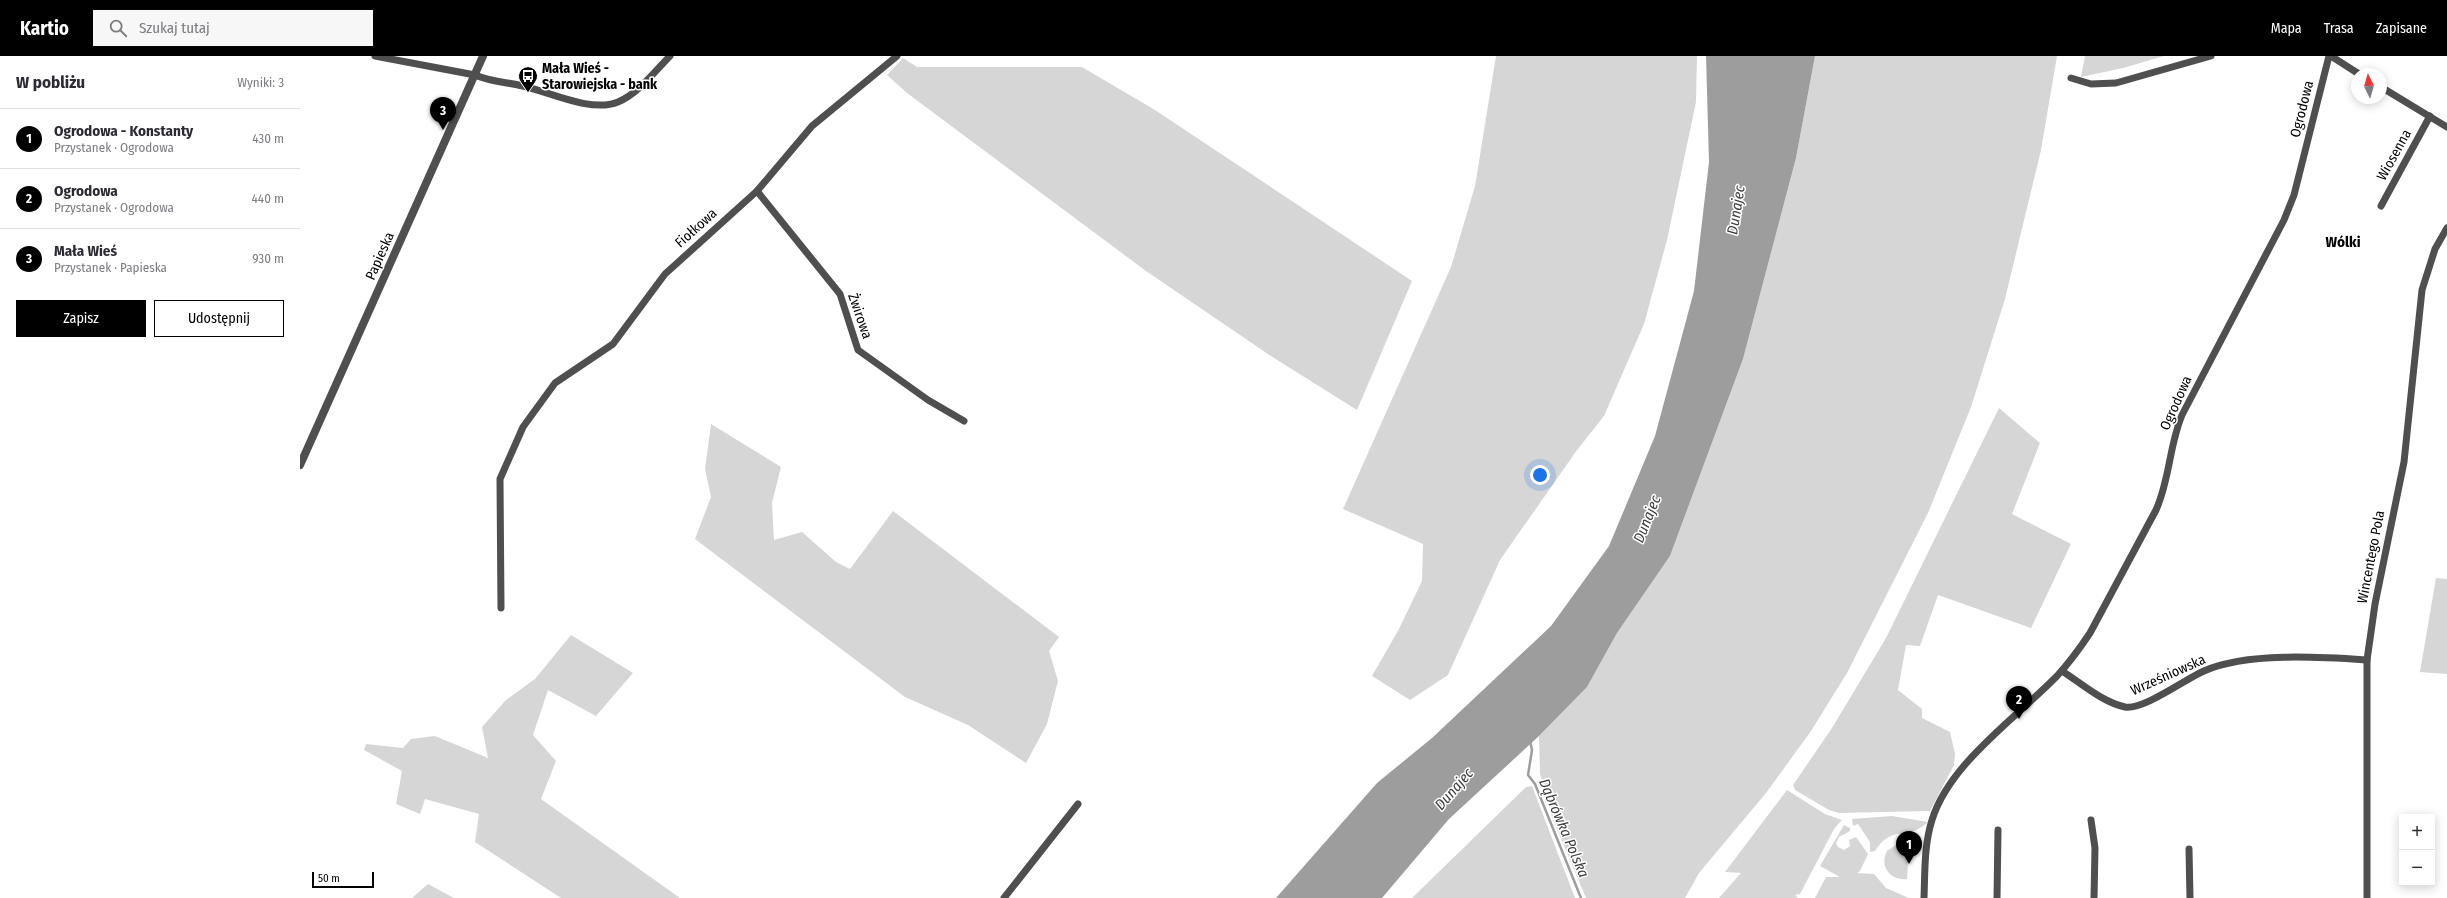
<!DOCTYPE html>
<html lang="pl">
<head>
<meta charset="utf-8">
<style>
	body { margin:0; font-family:"Fira Sans Condensed",sans-serif; background:#f7f7f7; color:#2b2b33 }
	.controls { position:absolute; right:12px; bottom:12px; display:grid; overflow:hidden; border-radius:0px; box-shadow:0 2px 10px #0003 }
	.controls button { width:36px; height:36px; display:grid; place-items:center; padding:0; border:0; border-bottom:1px solid #e1e1e2; background:#fff; color:#2b2b33; font:20px sans-serif }
	.compass { position:absolute; left:2051px; top:12px; width:36px; height:36px; border-radius:50%; background:#fff; box-shadow:0 2px 10px #0003; rotate:355deg }
	.scale { position:absolute; left:12px; bottom:10px; width:62px; box-sizing:border-box; padding-left:4px; border:2px solid #000; border-top:0; font-size:11px; line-height:14px; white-space:nowrap; color:#000; -webkit-text-stroke:3px #fff; paint-order:stroke }
	.you { position:absolute; left:1240px; top:419px; width:14px; height:14px; margin:-10px; border:3px solid #fff; border-radius:50%; background:#1a73e8; box-shadow:0 0 0 6px #1a73e833 }
	.badge { display:grid; place-items:center; width:26px; height:26px; border-radius:50%; background:#000; color:#fff; font-size:13px; font-weight:700 }
	.pin { position:absolute; translate:-50% -33px; filter:drop-shadow(0 1px 2px #0008) }
	.pin::after { content:''; position:absolute; top:21px; width:14px; height:12px; background:inherit; clip-path:polygon(0 0,100% 0,50% 100%) }
	.list { margin:0; padding:0; list-style:none }
	h2 { display:flex; justify-content:space-between; align-items:center; height:52px; margin:0; padding:0 16px; font-size:17px }
	h2 small { font-size:13px; font-weight:400; color:#7c7c81 }
	.list li { display:grid; grid-template-columns:26px 1fr auto; gap:12px; align-items:center; box-sizing:border-box; height:60px; padding:0 16px; border-top:1px solid #e1e1e2 }
	.list b { display:block; font-size:15px; white-space:nowrap }
	.list p { margin:0; font-size:13px; white-space:nowrap; color:#7c7c81 }
	.list em { font-size:13px; font-style:normal; color:#7c7c81 }
	.actions { display:flex; gap:8px; padding:12px 16px }
	.actions a { flex:1; padding:9px 0; border:1px solid #000; border-radius:0px; text-align:center; font-size:14px; color:#000 }
	.actions .main { background:#000; color:#fff }
	.icon { flex:none; width:22px; height:22px; fill:none; stroke:currentColor; stroke-width:2; stroke-linecap:round; stroke-linejoin:round }
	.map { position:relative; flex:none; width:2147px; height:842px; overflow:hidden }
	header { display:flex; align-items:center; gap:24px; box-sizing:border-box; height:56px; padding:0 20px; background:#000; color:#fff }
	header strong { font-size:19px }
	nav { display:flex; gap:22px; margin-inline-start:auto; font-size:14px }
	.search { width:280px; height:36px; background:#f7f7f7; display:flex; align-items:center; gap:10px; box-sizing:border-box; padding:0 14px; border-radius:0px; color:#7c7c81; font-size:15px }
	main { display:flex }
	aside { flex:1; background:#fff }
	.map>svg:first-child { display:block }
</style>
</head>
<body>
<header>
<strong>Kartio</strong>
<div class="search"><svg class="icon" aria-label="search" viewBox="0 0 24 24"><circle cx="10" cy="10" r="6"/><path d="M15 15l6 6"/></svg>Szukaj tutaj</div>
<nav><a>Mapa</a><a>Trasa</a><a>Zapisane</a></nav>
</header>
<main>
<aside>
<h2>W pobliżu<small>Wyniki: 3</small></h2>
<ul class="list">
<li><span class="badge">1</span><div><b>Ogrodowa - Konstanty</b><p>Przystanek · Ogrodowa</p></div><em>430 m</em></li>
<li><span class="badge">2</span><div><b>Ogrodowa</b><p>Przystanek · Ogrodowa</p></div><em>440 m</em></li>
<li><span class="badge">3</span><div><b>Mała Wieś</b><p>Przystanek · Papieska</p></div><em>930 m</em></li>
</ul>
<div class="actions"><a class="main">Zapisz</a><a>Udostępnij</a></div>
</aside>
<div class="map">
<svg width="2147" height="842" viewBox="0 0 2147 842">
	<rect width="100%" height="100%" fill="#fff"/>
	<g fill="#d6d6d6">
		<path d="M1196 0H1397L1396 46 1367 184 1344 268 1304 360 1277 394 1200 504 1148 619 1110 644 1072 620 1099 573 1122 525 1123 488 1043 453 1151 211 1175 130Z"/>
		<path d="M1515 0H1757L1741 94 1705 243 1671 351 1628 457 1547 617 1511 675 1466 737 1399 817 1385 842H1286L1252 761 1240 717 1239 680 1287 631 1317 577 1370 500 1443 303 1496 102Z"/>
		<path d="M1785 0H1864L1823 12 1781 21Z"/>
		<path d="M603 2 617 11H782L855 54 1112 225 1057 354 974 302 846 215 607 37 587 19Z"/>
		<path d="M1699 352 1740 387 1712 458 1771 488 1731 572 1638 539 1620 590 1606 589 1598 634 1622 653V662L1650 676 1655 698 1654 709 1630 755 1539 757 1529 754 1495 734 1493 729 1532 672 1586 582Z"/>
		<path d="M411 368 481 411 472 447 474 484 502 476 536 506 550 513 593 455 759 581 749 595 758 625 747 668 726 707 668 669 605 641 395 483 411 441 405 413Z"/>
		<path d="M2136 522 2147 523V618L2120 616Z"/>
		<path d="M271 579 333 617 296 660 248 634 233 679 256 705 241 743 380 842H261L175 786 179 758 125 743 120 758 96 748 102 715 64 694 66 688 103 692 111 683 135 680 188 702 182 671 206 644 235 623Z"/>
		<path d="M1232 730 1275 842H1112L1226 731Z"/>
		<path d="M1487 734 1525 758 1542 764 1534 773 1500 838 1495 839 1498 842H1419L1441 817 1425 816Z"/>
		<path d="M1592 760 1628 766C1607 786 1593 767 1575 795L1570 796V786L1558 768 1553 770 1552 763Z"/>
		<path d="M1544 769 1550 772V775L1539 781 1536 787 1538 791 1544 794 1550 790 1549 784 1556 781 1568 798 1560 815 1557 817 1574 818 1586 832 1609 842H1515L1526 821H1540L1520 810Z"/>
		<path d="M1599 787 1609 788 1607 823C1590 825 1579 810 1587 795Z"/>
		<path d="M128 828 154 842H112Z"/>
	</g>
	<path fill="#9d9d9d" d="M1406 0H1515L1496 102 1443 303 1370 500 1317 577 1287 631 1239 680 1149 763 1082 842H976L1077 727 1132 682 1251 570 1309 490 1355 380 1394 235 1409 106Z"/>
	<g fill="none" stroke-linecap="round" stroke-linejoin="round">
		<path stroke="#9d9d9d" stroke-width="2.5" d="M1230 685 1232 694 1228 719 1235 728 1281 842"/>
		<g stroke="#4f4f4f" stroke-width="7">
			<path d="M75 0 175 19C191 26 207 26 223 30 250 36 291 57 318 46 338 38 355 15 370 0"/>
			<path d="M2031 0 2059 18"/>
			<path d="M1771 22 1791 28 1816 27 1911 0"/>
			<path d="M2081 31 2147 71"/>
			<path d="M457 135 540 238 558 294 628 344 664 365"/>
			<path d="M2081 150 2130 60"/>
			<path d="M201 552 200 423 223 371 255 327 313 288 365 218 457 135 512 70 597 0"/>
			<path d="M1762 615C1781 627 1802 646 1825 651 1844 654 1885 623 1904 615 1946 596 2021 601 2067 604"/>
			<path d="M1791 764 1795 792 1794 842"/>
			<path d="M1889 793 1890 842"/>
			<path d="M704 842 778 748"/>
			<path d="M1624 842C1625 816 1624 789 1632 764 1649 708 1716 662 1757 620 1769 607 1780 592 1790 577L1856 454C1870 423 1869 390 1882 359L1984 164 1994 139 2029 0"/>
			<path d="M1697 842 1698 774"/>
			<path d="M2067 842V604L2075 548 2104 406 2122 234 2135 193 2147 172"/>
		</g>
		<path stroke="#4f4f4f" stroke-width="8" d="M0 409 183 0"/>
	</g>
	<defs>
		<symbol id="bus-pin" viewBox="-11 -11 22 30"><path d="M0 17L-7.5 6A9.5 9.5 0 1 1 7.5 6Z" fill="#000" stroke="#fff"/><path d="M-5-6H5V4H4V6H2V4H-2V6H-4V4H-5ZM-3.5-4V0h7V-4ZM-3.5 1.2v1.5H-2V1.2ZM2 1.2v1.5H3.5V1.2Z" fill="#fff"/></symbol>
	</defs>
	<g fill-rule="evenodd">
		<use href="#bus-pin" x="217" y="9" width="22" height="30"/>
	</g>
	<g text-anchor="middle" dominant-baseline="central" stroke-width="3" stroke-linejoin="round" paint-order="stroke">
		<g font-size="14" font-weight="bold" fill="#000" stroke="#fff" text-anchor="start">
			<text x="242" y="12">Mała Wieś -<tspan x="242" dy="16">Starowiejska - bank</tspan></text>
		</g>
		<g font-size="14" fill="#000" stroke="#fff">
			<text transform="translate(2002 53) rotate(-76)">Ogrodowa</text>
			<text transform="translate(2094 99) rotate(-61)">Wiosenna</text>
			<text transform="translate(396 172) rotate(-42)">Fiołkowa</text>
			<text transform="translate(80 200) rotate(-66)">Papieska</text>
			<text transform="translate(560 260) rotate(71)">Żwirowa</text>
			<text transform="translate(1876 347) rotate(-66)">Ogrodowa</text>
			<text transform="translate(2071 501) rotate(-79)">Wincentego Pola</text>
			<text transform="translate(1868 619) rotate(-24)">Wrześniowska</text>
		</g>
		<g font-size="15" font-style="italic" fill="#3e3e3e" stroke="#fff">
			<text transform="translate(1436 154) rotate(-81)">Dunajec</text>
			<text transform="translate(1347 463) rotate(-68)">Dunajec</text>
			<text transform="translate(1154 733) rotate(-49)">Dunajec</text>
			<text transform="translate(1264 772) rotate(67)">Dąbrówka Polska</text>
		</g>
		<g font-size="15" font-weight="bold" fill="#000" stroke="#fff">
			<text x="2043" y="186">Wólki</text>
		</g>
	</g>
</svg>
<div class="controls">
<button>+</button>
<button>−</button>
</div>
<svg class="compass" viewBox="-18 -18 36 36"><path d="M0-13l5 13h-10z" fill="#e53935"/><path d="M0 13l5-13h-10z" fill="#7c7c81"/></svg>
<div class="scale">50 m</div>
<div class="you"></div>
<div class="pin badge" style="left:1609px;top:808px">1</div>
<div class="pin badge" style="left:1719px;top:663px">2</div>
<div class="pin badge" style="left:143px;top:74px">3</div>
</div>
</main>
</body>
</html>
